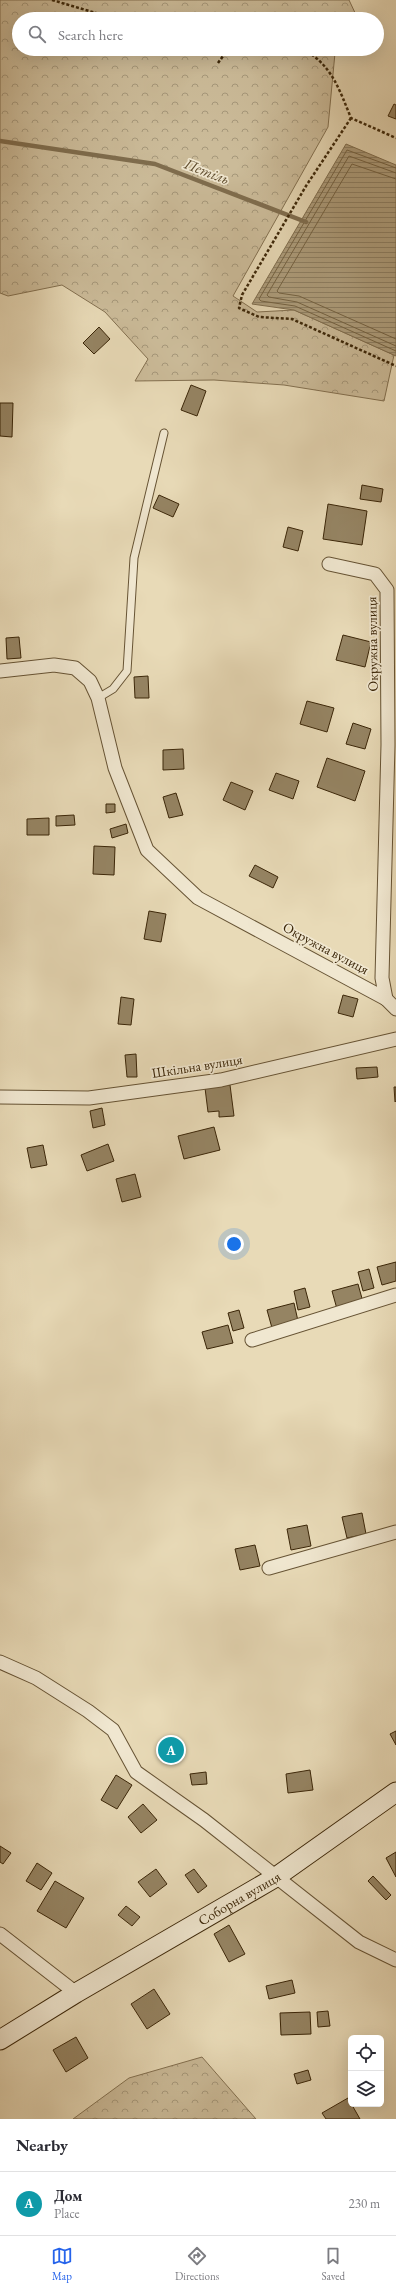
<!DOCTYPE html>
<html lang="en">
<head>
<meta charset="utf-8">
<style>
	body { margin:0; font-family:"EB Garamond",serif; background:#f7f7f7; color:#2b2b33 }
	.controls { position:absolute; right:12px; bottom:12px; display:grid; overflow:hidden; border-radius:6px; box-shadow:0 4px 16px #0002 }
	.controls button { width:36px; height:36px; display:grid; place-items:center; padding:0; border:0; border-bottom:1px solid #e1e1e2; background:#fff; color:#2b2b33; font:20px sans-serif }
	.you { position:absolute; left:234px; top:1244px; width:14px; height:14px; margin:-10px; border:3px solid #fff; border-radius:50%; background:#1a73e8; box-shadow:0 0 0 6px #1a73e833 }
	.badge { display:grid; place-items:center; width:26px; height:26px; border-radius:50%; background:#2563eb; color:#fff; font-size:13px; font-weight:700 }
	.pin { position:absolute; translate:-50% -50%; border:2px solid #fff; box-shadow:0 1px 4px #0006 }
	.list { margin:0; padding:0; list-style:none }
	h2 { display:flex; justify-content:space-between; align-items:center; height:52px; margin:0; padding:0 16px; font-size:17px }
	h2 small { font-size:13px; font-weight:400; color:#7c7c81 }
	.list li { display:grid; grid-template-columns:26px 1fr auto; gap:12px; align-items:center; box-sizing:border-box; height:64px; padding:0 16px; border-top:1px solid #e1e1e2 }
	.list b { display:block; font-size:15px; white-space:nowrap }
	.list p { margin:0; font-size:13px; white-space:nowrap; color:#7c7c81 }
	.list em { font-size:13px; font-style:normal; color:#7c7c81 }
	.icon { flex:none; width:22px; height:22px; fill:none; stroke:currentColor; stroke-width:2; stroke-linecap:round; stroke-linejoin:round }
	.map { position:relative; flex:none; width:396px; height:2119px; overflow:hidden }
	.search { position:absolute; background:#fff; box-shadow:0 4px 16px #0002; left:12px; right:12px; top:12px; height:44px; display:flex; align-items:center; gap:10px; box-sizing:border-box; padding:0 14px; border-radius:22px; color:#7c7c81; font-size:15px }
	.sheet { height:116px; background:#fff }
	nav { display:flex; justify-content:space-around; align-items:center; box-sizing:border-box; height:56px; border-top:1px solid #e1e1e2; background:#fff; font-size:11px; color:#7c7c81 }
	nav a { display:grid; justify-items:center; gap:2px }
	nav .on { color:#2563eb }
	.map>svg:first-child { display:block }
</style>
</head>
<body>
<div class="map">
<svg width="396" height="2119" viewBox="0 0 396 2119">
	<defs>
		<pattern id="forest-crowns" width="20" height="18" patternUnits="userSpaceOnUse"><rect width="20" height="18" fill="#cbbb99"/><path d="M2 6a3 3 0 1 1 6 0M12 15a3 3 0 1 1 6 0" fill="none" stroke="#a6987b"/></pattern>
		<pattern id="water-rules" width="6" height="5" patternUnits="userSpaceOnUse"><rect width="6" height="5" fill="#ad9d7c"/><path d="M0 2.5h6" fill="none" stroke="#8e8064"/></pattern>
	</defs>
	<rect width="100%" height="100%" fill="#e8dab7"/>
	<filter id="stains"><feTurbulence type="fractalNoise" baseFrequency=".005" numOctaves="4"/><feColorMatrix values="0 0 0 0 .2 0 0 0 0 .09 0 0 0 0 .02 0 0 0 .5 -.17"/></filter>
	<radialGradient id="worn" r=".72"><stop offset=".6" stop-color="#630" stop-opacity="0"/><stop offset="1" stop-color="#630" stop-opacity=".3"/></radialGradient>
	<g fill="url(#forest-crowns)" stroke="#837050">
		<path d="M0 0H349L357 17 355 19H19V49H338L335 53 328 127 233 296 257 312 294 310 394 355 384 401 284 385 214 380 135 381 148 359 105 312 62 285 8 296 0 293Z"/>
		<path d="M202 2057 256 2119H73L129 2078Z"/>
	</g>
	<path fill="url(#water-rules)" stroke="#7f6d4e" d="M346 144 396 165V356L294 310 252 304Z"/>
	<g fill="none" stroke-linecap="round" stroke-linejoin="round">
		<g stroke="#746242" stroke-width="1">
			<path d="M396 168 347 150 259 299 261 301 295 306 396 351"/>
			<path d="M396 173 349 156 267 295 269 297 297 302 396 346"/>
			<path d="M396 179 352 164 277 291 279 293 299 296 396 339"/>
		</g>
		<path stroke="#7f6d4e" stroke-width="4.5" d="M0 141 155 164 306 222"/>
	</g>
	<g fill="#958463" stroke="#3b2608">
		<path d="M394 104 396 105V119L388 116Z"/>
		<path d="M99 327 110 339 94 354 83 343Z"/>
		<path d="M191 385 206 391 197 416 181 410Z"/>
		<path d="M0 403H13L12 437 0 436Z"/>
		<path d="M362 485 383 489 381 502 360 499Z"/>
		<path d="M159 495 179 504 173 517 153 508Z"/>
		<path d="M328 504 367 511 362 545 323 539Z"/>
		<path d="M288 527 303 531 298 551 283 547Z"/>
		<path d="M343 635 371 642 365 667 336 660Z"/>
		<path d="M19 637 21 658 7 659 6 638Z"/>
		<path d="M148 676 149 698H135L134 677Z"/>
		<path d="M307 701 334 708 327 732 300 724Z"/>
		<path d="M353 723 371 729 365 749 346 744Z"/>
		<path d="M183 749 184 769 163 770V750Z"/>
		<path d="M327 758 365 771 355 801 317 787Z"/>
		<path d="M276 773 299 781 293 799 269 790Z"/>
		<path d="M231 782 253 791 245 810 223 800Z"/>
		<path d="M176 793 183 815 169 818 163 797Z"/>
		<path d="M106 804H115V812L106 813Z"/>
		<path d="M74 815 75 825 56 826V816Z"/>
		<path d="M49 818V835H27V819Z"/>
		<path d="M126 824 128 833 112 838 110 829Z"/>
		<path d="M94 846 115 847 114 875 93 874Z"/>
		<path d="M255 865 278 877 273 888 249 876Z"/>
		<path d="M149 911 166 914 161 942 144 939Z"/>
		<path d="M343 995 358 999 353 1017 338 1013Z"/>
		<path d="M121 997 134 999 131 1025 118 1024Z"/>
		<path d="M136 1054 137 1077H127L125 1055Z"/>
		<path d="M377 1067 378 1077 357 1079 356 1068Z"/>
		<path d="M230 1085 234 1116 219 1117V1111L208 1112 205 1088Z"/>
		<path d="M394 1087H396V1101L395 1102Z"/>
		<path d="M102 1108 105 1125 93 1128 90 1111Z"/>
		<path d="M214 1127 220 1150 184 1159 178 1136Z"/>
		<path d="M108 1144 114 1161 87 1171 81 1155Z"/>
		<path d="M43 1145 47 1165 31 1168 27 1148Z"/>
		<path d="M135 1174 141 1197 122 1202 116 1179Z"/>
		<path d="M396 1262V1281L382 1285 377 1267Z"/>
		<path d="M369 1269 374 1288 363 1291 358 1272Z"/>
		<path d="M358 1284 363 1302 337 1309 332 1291Z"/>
		<path d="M305 1288 310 1307 298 1310 294 1291Z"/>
		<path d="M294 1303 298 1321 272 1328 267 1310Z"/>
		<path d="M239 1310 244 1328 233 1331 228 1313Z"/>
		<path d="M228 1325 233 1343 207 1349 202 1332Z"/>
		<path d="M362 1513 366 1534 347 1538 342 1517Z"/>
		<path d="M307 1525 311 1546 291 1550 287 1529Z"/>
		<path d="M255 1545 260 1566 240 1570 235 1549Z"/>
		<path d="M396 1731V1745L390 1734Z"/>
		<path d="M163 1740H179L180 1760 164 1761Z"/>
		<path d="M310 1770 313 1790 288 1793 286 1774Z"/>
		<path d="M206 1772 207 1784 192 1785 190 1774Z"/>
		<path d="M116 1775 132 1785 117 1809 101 1800Z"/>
		<path d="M143 1804 157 1820 141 1833 128 1817Z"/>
		<path d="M0 1846 11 1853 3 1864 0 1862Z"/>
		<path d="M396 1852V1877L386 1858Z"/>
		<path d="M37 1863 52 1873 41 1890 26 1881Z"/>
		<path d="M156 1869 167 1884 150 1897 138 1882Z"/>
		<path d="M194 1869 207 1886 198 1893 185 1875Z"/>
		<path d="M373 1876 391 1895 386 1900 368 1881Z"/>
		<path d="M55 1881 84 1898 66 1928 37 1911Z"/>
		<path d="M126 1906 140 1917 132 1926 118 1915Z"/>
		<path d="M229 1925 245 1954 229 1962 214 1934Z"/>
		<path d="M292 1980 295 1993 269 1999 266 1986Z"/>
		<path d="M154 1989 170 2014 147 2029 131 2004Z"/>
		<path d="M328 2011 330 2026 318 2027 317 2012Z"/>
		<path d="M310 2012 311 2034 281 2035 280 2013Z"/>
		<path d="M76 2037 88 2058 66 2072 53 2050Z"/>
		<path d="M308 2070 311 2080 297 2084 294 2074Z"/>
		<path d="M348 2098 360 2119H326L322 2113Z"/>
	</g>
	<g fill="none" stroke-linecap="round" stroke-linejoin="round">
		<defs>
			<path id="lane" d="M98 698 113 689 127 671 134 558 164 433"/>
			<g id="street">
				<path d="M0 671 54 665 75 668 90 681 98 698 115 768 147 850 198 898 386 999 382 978 388 745 387 590 375 574 329 564"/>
				<path d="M386 999 396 1009"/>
				<path d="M0 1097 89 1098 221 1080 396 1039"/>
				<path d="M252 1340 396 1295"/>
				<path d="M269 1568 396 1532"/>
				<path d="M0 1662 36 1678 88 1711 113 1730 136 1772 204 1820 359 1942 396 1960"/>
				<path d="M0 1934 76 1993"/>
			</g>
			<g id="secondary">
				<path id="s1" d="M0 2040 76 1993 276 1877 396 1792"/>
			</g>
		</defs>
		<use href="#lane" stroke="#665334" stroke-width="9"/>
		<use href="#street" stroke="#665334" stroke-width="15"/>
		<use href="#secondary" stroke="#3b2608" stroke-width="21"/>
		<g stroke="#3b2608" stroke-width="2.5" stroke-dasharray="3 2" stroke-linecap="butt">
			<path d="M52 0 116 19"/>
			<path d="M303 49C332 65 339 89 351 118L396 138"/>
			<path d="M218 63 228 49"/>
			<path d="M351 118 306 186 242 295 239 308 259 317 292 319 396 366"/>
		</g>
		<use href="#lane" stroke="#f0e7d0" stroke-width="7"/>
		<use href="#street" stroke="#f0e7d0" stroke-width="13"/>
		<use href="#secondary" stroke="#f0e7d0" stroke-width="19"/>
	</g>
	<g text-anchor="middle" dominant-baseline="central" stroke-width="3.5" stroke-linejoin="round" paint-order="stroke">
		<g font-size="14" fill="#3b2608" stroke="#f0e7d0">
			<text transform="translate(372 644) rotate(-91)">Окружна вулиця</text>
			<text transform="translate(326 948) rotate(28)">Окружна вулиця</text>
			<text transform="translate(197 1066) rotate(-9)">Шкільна вулиця</text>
			<text stroke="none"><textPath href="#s1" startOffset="278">Соборна вулиця</textPath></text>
		</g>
		<g font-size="15" font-style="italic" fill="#5d4a2b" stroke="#f0e7d0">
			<text transform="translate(207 171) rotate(21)">Петіль</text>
		</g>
	</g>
	<rect width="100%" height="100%" filter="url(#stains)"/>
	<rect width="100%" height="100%" fill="url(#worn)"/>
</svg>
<div class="controls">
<button><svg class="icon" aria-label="locate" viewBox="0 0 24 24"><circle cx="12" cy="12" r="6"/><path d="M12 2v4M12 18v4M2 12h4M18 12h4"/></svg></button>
<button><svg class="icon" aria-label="layers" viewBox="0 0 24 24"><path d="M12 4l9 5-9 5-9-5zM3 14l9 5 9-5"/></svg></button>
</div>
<div class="you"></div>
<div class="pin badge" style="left:171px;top:1750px;background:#0f9aa8">A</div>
<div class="search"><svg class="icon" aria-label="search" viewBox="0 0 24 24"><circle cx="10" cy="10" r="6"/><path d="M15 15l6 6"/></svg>Search here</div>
</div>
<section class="sheet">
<h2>Nearby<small></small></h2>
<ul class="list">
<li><span class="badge" style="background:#0f9aa8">A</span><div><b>Дом</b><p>Place</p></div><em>230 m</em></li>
</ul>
</section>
<nav>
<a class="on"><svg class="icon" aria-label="map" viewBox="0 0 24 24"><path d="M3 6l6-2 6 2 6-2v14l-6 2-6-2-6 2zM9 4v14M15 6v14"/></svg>Map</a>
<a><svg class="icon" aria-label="directions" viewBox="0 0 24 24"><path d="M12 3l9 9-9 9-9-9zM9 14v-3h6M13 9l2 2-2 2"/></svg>Directions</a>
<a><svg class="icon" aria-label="saved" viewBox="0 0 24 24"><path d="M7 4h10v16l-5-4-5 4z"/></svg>Saved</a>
</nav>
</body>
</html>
